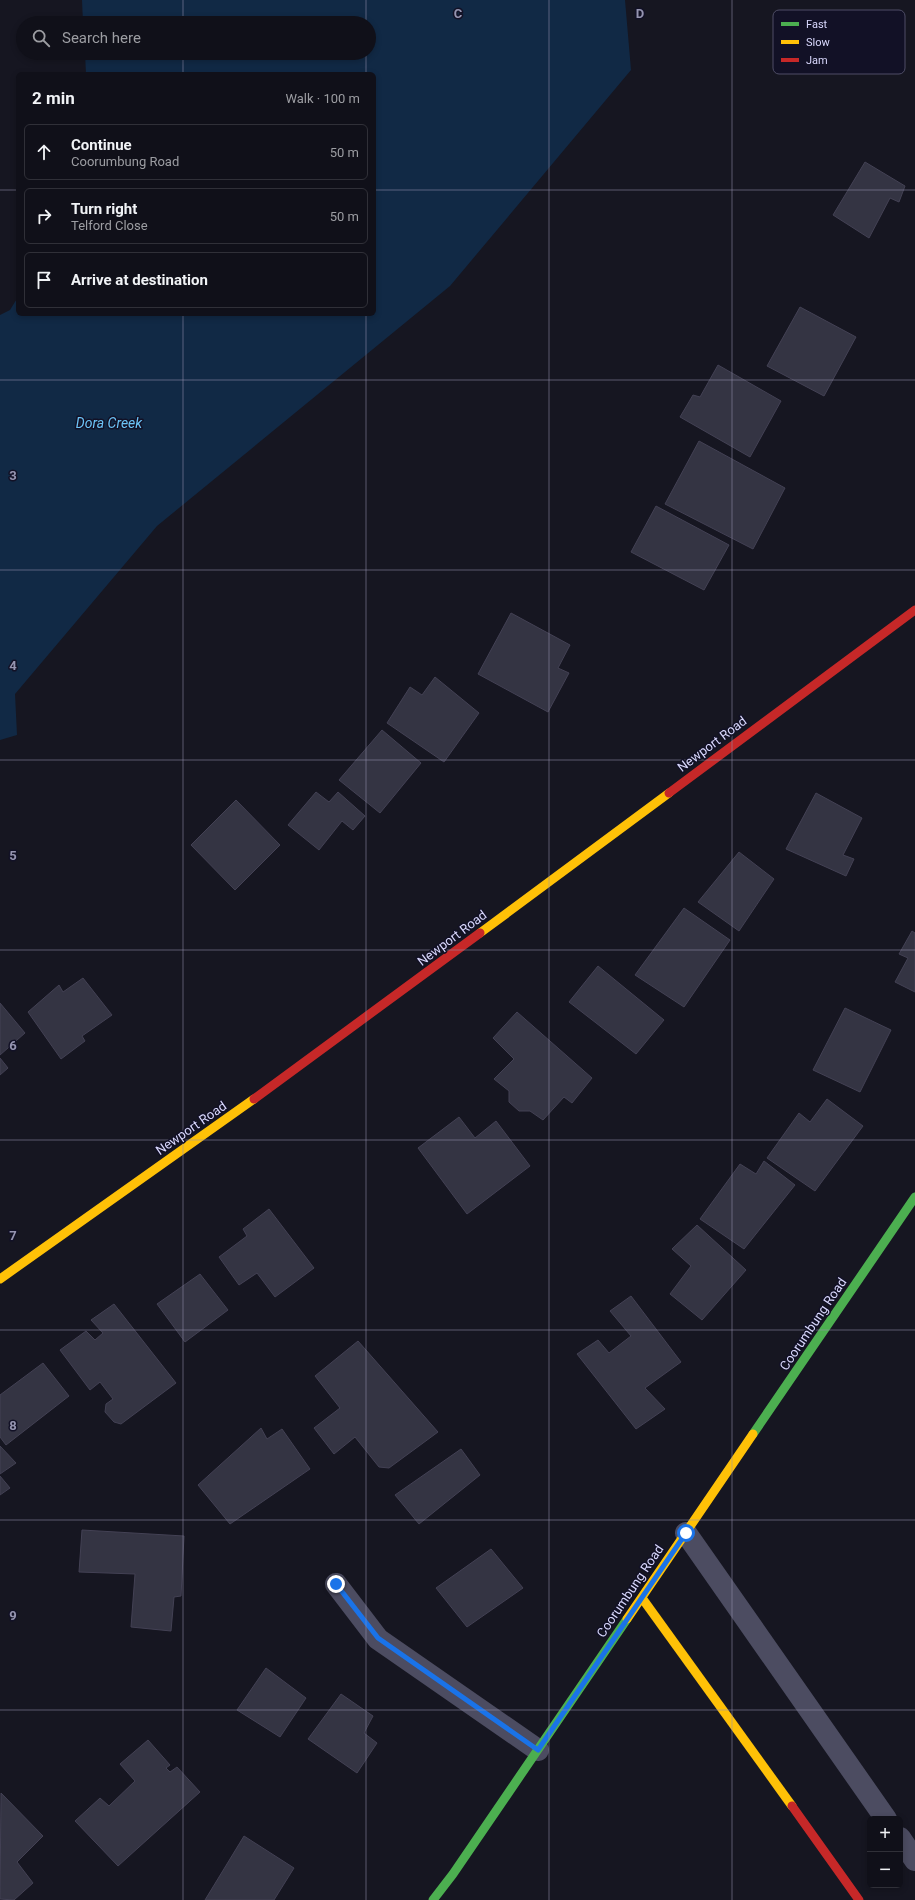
<!DOCTYPE html>
<html lang="en">
<head>
<meta charset="utf-8">
<style>
	body { margin:0; font-family:Roboto,sans-serif; background:#1e1e26; color:#f1f3f6 }
	.controls { position:absolute; right:12px; bottom:12px; display:grid; overflow:hidden; border-radius:6px; box-shadow:0 2px 6px #0003 }
	.controls button { width:36px; height:36px; display:grid; place-items:center; padding:0; border:0; border-bottom:1px solid #303038; background:#101019; color:#f1f3f6; font:20px sans-serif }
	.stop { position:absolute; width:12px; height:12px; margin:-9px; border:3px solid #1a73e8; border-radius:50%; background:#fff }
	.stop.end { background:#1a73e8; border-color:#fff; box-shadow:0 1px 4px #0008 }
	.list { margin:0; padding:0; list-style:none }
	h2 { display:flex; justify-content:space-between; align-items:center; height:52px; margin:0; padding:0 16px; font-size:17px }
	h2 small { font-size:13px; font-weight:400; color:#9c9da2 }
	.list li { display:grid; grid-template-columns:26px 1fr auto; gap:12px; align-items:center; box-sizing:border-box; height:56px; margin:0 8px 8px; padding:0 8px; border:1px solid #303038; border-radius:6px }
	.list b { display:block; font-size:15px; white-space:nowrap }
	.list p { margin:0; font-size:13px; white-space:nowrap; color:#9c9da2 }
	.list em { font-size:13px; font-style:normal; color:#9c9da2 }
	.icon { flex:none; width:22px; height:22px; fill:none; stroke:currentColor; stroke-width:2; stroke-linecap:round; stroke-linejoin:round }
	.map { position:relative; flex:none; width:915px; height:1900px; overflow:hidden }
	.search { position:absolute; background:#101019; box-shadow:0 2px 6px #0003; left:16px; top:16px; width:360px; height:44px; display:flex; align-items:center; gap:10px; box-sizing:border-box; padding:0 14px; border-radius:22px; color:#9c9da2; font-size:15px }
	.panel { position:absolute; background:#101019; box-shadow:0 2px 6px #0003; left:16px; top:72px; width:360px; height:244px; border-radius:6px }
	.map>svg:first-child { display:block }
</style>
</head>
<body>
<div class="map">
<svg width="915" height="1900" viewBox="0 0 915 1900">
	<rect width="100%" height="100%" fill="#161621"/>
	<path fill="#112945" d="M82 0H625L631 70 450 286 157 526 15 694 17 735 0 740V315L10 310 18 297V314H374V74H86L85 53H369V23H83Z"/>
	<g fill="#343443" stroke="#434154">
		<path d="M865 162 905 186 899 202 890 198 869 238 833 215Z"/>
		<path d="M800 307 856 337 824 396 767 366Z"/>
		<path d="M718 365 781 401 750 457 680 417 693 395 700 397Z"/>
		<path d="M699 441 785 488 753 549 665 504Z"/>
		<path d="M656 506 729 545 704 590 631 552Z"/>
		<path d="M511 613 570 645 558 668 569 673 548 712 478 674Z"/>
		<path d="M435 677 479 713 444 762 387 723 410 687 422 695Z"/>
		<path d="M382 730 421 763 380 813 339 780Z"/>
		<path d="M316 792 329 802 338 792 365 816 353 830 342 821 319 850 288 825Z"/>
		<path d="M816 793 862 818 843 855 854 859 846 876 786 849Z"/>
		<path d="M236 800 280 845 235 890 191 845Z"/>
		<path d="M739 852 774 879 739 931 698 902Z"/>
		<path d="M684 908 730 940 684 1007 635 975Z"/>
		<path d="M912 931 915 933V992L895 982 908 958 899 954Z"/>
		<path d="M598 966 664 1020 636 1054 569 1002Z"/>
		<path d="M83 978 112 1015 82 1036 85 1041 61 1059 28 1012 59 985 63 992Z"/>
		<path d="M0 1003 25 1033 0 1055Z"/>
		<path d="M845 1008 891 1030 860 1092 813 1070Z"/>
		<path d="M517 1012 592 1078 572 1103 564 1097 543 1120 530 1111H519L509 1102V1091L494 1079 514 1059 493 1038Z"/>
		<path d="M0 1058 8 1068 0 1075Z"/>
		<path d="M827 1099 863 1126 815 1191 767 1158 799 1113 810 1122Z"/>
		<path d="M459 1117 475 1138 496 1121 530 1166 467 1214 418 1148Z"/>
		<path d="M764 1161 795 1185 744 1249 700 1219 740 1164 756 1174Z"/>
		<path d="M269 1209 314 1268 275 1297 257 1273 239 1285 219 1257 247 1236 243 1229Z"/>
		<path d="M697 1225 746 1270 702 1320 670 1294 691 1266 672 1249Z"/>
		<path d="M200 1274 228 1310 185 1342 157 1304Z"/>
		<path d="M631 1296 681 1362 645 1388 665 1409 636 1429 577 1354 598 1340 609 1353 631 1336 610 1311Z"/>
		<path d="M114 1304 176 1383 121 1424 114 1422 105 1412 106 1404 113 1399 100 1382 90 1390 60 1350 86 1331 95 1340 103 1333 91 1320Z"/>
		<path d="M358 1341 438 1432 389 1468 379 1467 355 1437 334 1454 314 1428 340 1408 315 1376Z"/>
		<path d="M43 1363 69 1396 6 1445 0 1437V1395Z"/>
		<path d="M261 1428 267 1439 282 1429 310 1469 230 1524 198 1485Z"/>
		<path d="M0 1446 16 1463 0 1474Z"/>
		<path d="M461 1449 480 1475 419 1524 395 1495Z"/>
		<path d="M0 1476 10 1488 0 1495Z"/>
		<path d="M82 1530 184 1536 181 1596 174 1597 171 1631 131 1627 135 1574 79 1572Z"/>
		<path d="M491 1549 523 1588 467 1627 436 1588Z"/>
		<path d="M266 1668 306 1698 280 1737 237 1710Z"/>
		<path d="M341 1694 373 1716 364 1733 377 1743 357 1773 308 1739Z"/>
		<path d="M148 1740 170 1765 166 1768 170 1772 177 1767 200 1792 118 1866 75 1821 100 1798 109 1806 135 1781 120 1764Z"/>
		<path d="M1 1793 43 1836 17 1862 33 1883 14 1900 0 1899Z"/>
		<path d="M244 1836 294 1868 274 1900H205Z"/>
	</g>
	<g fill="none" stroke-linecap="round" stroke-linejoin="round">
		<g stroke="#4c4c61" stroke-width="22">
			<path d="M686 1533 886 1819"/>
			<path d="M336 1584 378 1639 538 1750"/>
			<path d="M900 1838 915 1860"/>
		</g>
		<g stroke="#4caf50" stroke-width="9">
			<path d="M753 1434 915 1197"/>
			<path d="M433 1900 453 1874 627 1619"/>
		</g>
		<g stroke="#ffc107" stroke-width="9">
			<path d="M480 933 669 793"/>
			<path d="M0 1279 254 1099"/>
			<path d="M642 1598 792 1806"/>
			<path d="M627 1619 753 1434"/>
		</g>
		<g stroke="#c62828" stroke-width="9">
			<path d="M669 793 915 610"/>
			<path d="M254 1099 480 933"/>
			<path d="M792 1806 859 1900"/>
		</g>
	</g>
	<g fill="none" stroke-linecap="round" stroke-linejoin="round">
		<path stroke="#1a73e8" stroke-width="5" d="M336 1584 378 1638 538 1750 686 1533"/>
	</g>
	<path fill="none" stroke="#9594b0" stroke-width="1" stroke-opacity="0.55" d="M183 0V23M366 0V23M549 0V1900M732 0V1900M183 53V74M366 53V74M0 190H18M374 190H915M183 314V1900M366 314V1900M0 380H915M0 570H915M0 760H915M0 950H915M0 1140H915M0 1330H915M0 1520H915M0 1710H915"/>
	<g text-anchor="middle" dominant-baseline="central" stroke-width="3" stroke-linejoin="round" paint-order="stroke">
		<g font-size="13" fill="#d9d8fd" stroke="#121126">
			<text transform="translate(712 744) rotate(-37)">Newport Road</text>
			<text transform="translate(452 938) rotate(-37)">Newport Road</text>
			<text transform="translate(191 1128) rotate(-35)">Newport Road</text>
			<text transform="translate(813 1324) rotate(-56)">Coorumbung Road</text>
			<text transform="translate(630 1591) rotate(-56)">Coorumbung Road</text>
		</g>
		<g font-size="14" font-style="italic" fill="#6cc3f7" stroke="#121126">
			<text x="109" y="423">Dora Creek</text>
		</g>
	</g>
	<rect x="773" y="10" width="132" height="64" rx="6" fill="#121126" stroke="#4e4d66" stroke-width="1"/>
	<rect x="781" y="22" width="18" height="4" fill="#4caf50"/>
	<rect x="781" y="40" width="18" height="4" fill="#ffc107"/>
	<rect x="781" y="58" width="18" height="4" fill="#c62828"/>
	<g font-size="11" fill="#d9d8fd">
		<text x="806" y="28">Fast</text>
		<text x="806" y="46">Slow</text>
		<text x="806" y="64">Jam</text>
	</g>
	<g font-size="13" text-anchor="middle" font-weight="bold" fill="#9594b0" stroke="#121126" stroke-width="3" stroke-linejoin="round" paint-order="stroke">
		<text x="458" y="18">C</text>
		<text x="640" y="18">D</text>
		<text x="13" y="480">3</text>
		<text x="13" y="670">4</text>
		<text x="13" y="860">5</text>
		<text x="13" y="1050">6</text>
		<text x="13" y="1240">7</text>
		<text x="13" y="1430">8</text>
		<text x="13" y="1620">9</text>
	</g>
</svg>
<div class="controls">
<button>+</button>
<button>−</button>
</div>
<div class="stop" style="left:686px;top:1533px"></div>
<div class="stop end" style="left:336px;top:1584px"></div>
<div class="search"><svg class="icon" aria-label="search" viewBox="0 0 24 24"><circle cx="10" cy="10" r="6"/><path d="M15 15l6 6"/></svg>Search here</div>
<section class="panel">
<h2>2 min<small>Walk · 100 m</small></h2>
<ul class="list">
<li><svg class="icon" aria-label="ahead" viewBox="0 0 24 24"><path d="M12 20V5M6 11l6-6 6 6"/></svg><div><b>Continue</b><p>Coorumbung Road</p></div><em>50 m</em></li>
<li><svg class="icon" aria-label="right" viewBox="0 0 24 24"><path d="M7 20v-9h11M14 6l5 5-5 5"/></svg><div><b>Turn right</b><p>Telford Close</p></div><em>50 m</em></li>
<li><svg class="icon" aria-label="arrive" viewBox="0 0 24 24"><path d="M6 21V4h12l-3 4 3 4H6"/></svg><div><b>Arrive at destination</b></div></li>
</ul>
</section>
</div>
</body>
</html>
